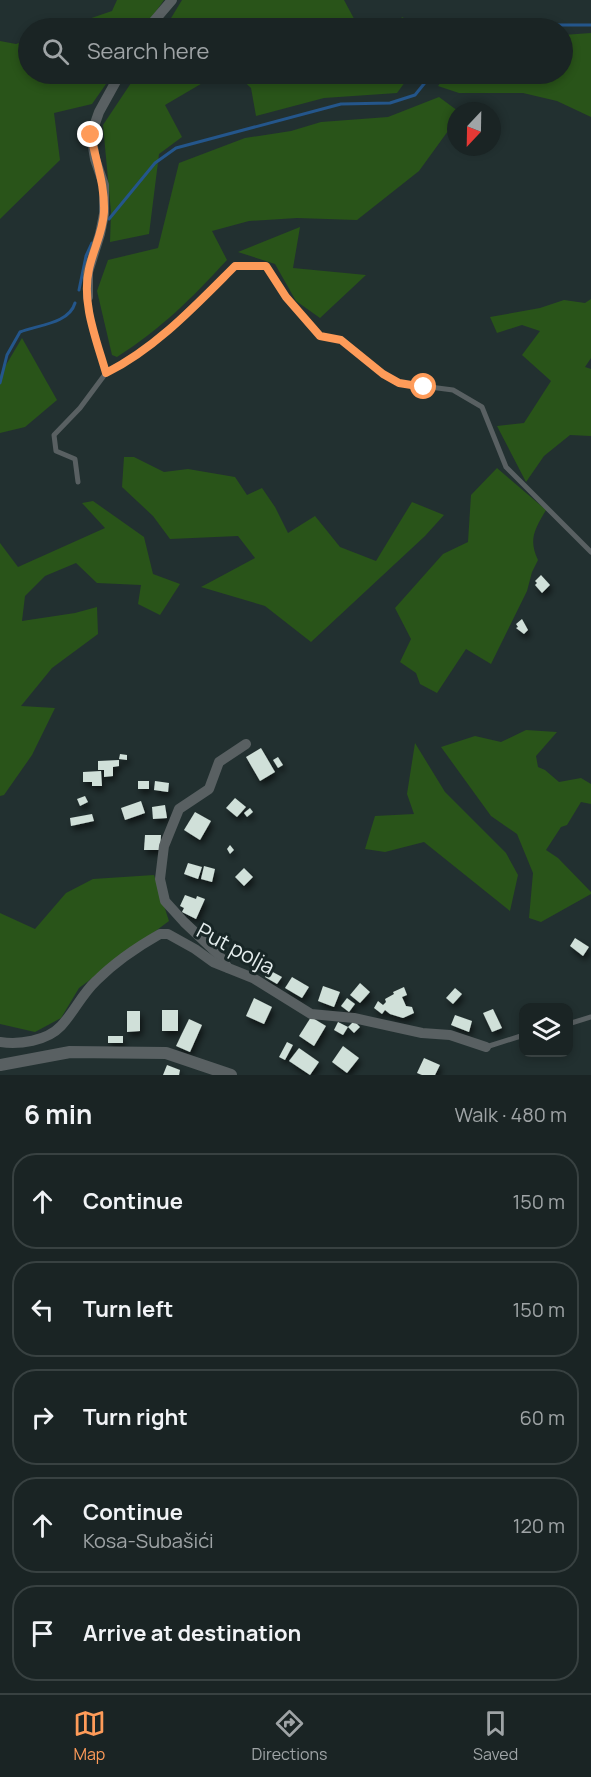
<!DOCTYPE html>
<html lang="en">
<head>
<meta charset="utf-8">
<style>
	body { margin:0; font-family:Manrope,sans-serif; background:#273031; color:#f1f3f6 }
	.controls { position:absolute; right:18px; bottom:18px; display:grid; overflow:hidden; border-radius:12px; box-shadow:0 3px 9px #0003 }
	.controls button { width:54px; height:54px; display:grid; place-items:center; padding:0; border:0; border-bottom:2px solid #384141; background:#1a2424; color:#f1f3f6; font:30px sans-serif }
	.compass { position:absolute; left:447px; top:102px; width:54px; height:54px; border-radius:50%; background:#1a2424; box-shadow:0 3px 9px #0003; rotate:202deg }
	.stop { position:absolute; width:18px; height:18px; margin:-14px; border:4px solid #fe9b59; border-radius:50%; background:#fff }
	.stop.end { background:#fe9b59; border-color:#fff; box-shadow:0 2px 6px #0008 }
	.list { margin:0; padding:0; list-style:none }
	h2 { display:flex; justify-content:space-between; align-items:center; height:78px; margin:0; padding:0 24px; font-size:26px }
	h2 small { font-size:20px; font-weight:400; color:#9fa4a6 }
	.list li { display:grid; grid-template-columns:39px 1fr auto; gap:18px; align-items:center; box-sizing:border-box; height:96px; margin:0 12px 12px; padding:0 12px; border:2px solid #384141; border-radius:24px }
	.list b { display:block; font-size:22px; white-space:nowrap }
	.list p { margin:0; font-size:20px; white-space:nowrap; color:#9fa4a6 }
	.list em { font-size:20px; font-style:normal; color:#9fa4a6 }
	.icon { flex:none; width:33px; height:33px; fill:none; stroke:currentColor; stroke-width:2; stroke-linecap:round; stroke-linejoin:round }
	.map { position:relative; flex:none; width:591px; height:1075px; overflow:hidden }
	.search { position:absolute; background:#1a2424; box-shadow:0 3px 9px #0003; left:18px; right:18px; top:18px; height:66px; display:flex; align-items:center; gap:15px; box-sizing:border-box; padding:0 21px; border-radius:33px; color:#9fa4a6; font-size:22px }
	.sheet { height:618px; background:#1a2424 }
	nav { display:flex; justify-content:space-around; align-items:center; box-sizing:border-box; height:84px; border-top:2px solid #384141; background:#1a2424; font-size:16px; color:#9fa4a6 }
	nav a { display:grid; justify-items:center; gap:3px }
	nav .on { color:#fe9b59 }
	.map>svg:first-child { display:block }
</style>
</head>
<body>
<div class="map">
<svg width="591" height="1075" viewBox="0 0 591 1075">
	<defs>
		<filter id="shadow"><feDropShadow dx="2.5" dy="4.5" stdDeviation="3" flood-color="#0009"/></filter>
	</defs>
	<rect width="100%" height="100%" fill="#223030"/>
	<g fill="#295419">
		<path d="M117 0H164L144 28H62L112 11Z"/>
		<path d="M182 0H344L359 28H165Z"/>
		<path d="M403 17 407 28H379Z"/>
		<path d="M591 33V117L557 101 523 93H459L438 86 447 74H562L563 35Z"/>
		<path d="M28 40V74H113L92 104 54 113 60 160 0 219V41L16 44Z"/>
		<path d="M137 74H215L211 78 165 105 182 137 159 154 149 234 110 242 111 212 103 125Z"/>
		<path d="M236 74H411L397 93 324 98 256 116 251 88Z"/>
		<path d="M439 97 458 111H456V120L419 171 357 220 297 218 249 221 212 231 227 260C190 300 162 328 117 357L112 355 97 291 108 260 158 248 179 163 245 138 291 131 321 122 388 117Z"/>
		<path d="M300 227 293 268 366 275 320 318 296 301 275 264 238 252Z"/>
		<path d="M591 299V358L585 367 591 369V436L570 435 544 456 526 482 497 426 524 423 551 381 522 355 540 331 522 325 497 333 490 317 540 308 564 300 585 303Z"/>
		<path d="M22 338 57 400 25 427 0 433V375Z"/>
		<path d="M124 457H134L164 472 188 469 235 477 247 495 262 488 275 507 288 533 315 516 340 547 376 561 412 502 444 515 425 536 311 642 265 606 201 587 255 558 238 536 170 539 153 516 122 487Z"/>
		<path d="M497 468 546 510C535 529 528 539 538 560L532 572 527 591 491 664 466 649 437 693 420 684 416 673 400 662 411 639 395 608 443 554 468 542 471 495Z"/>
		<path d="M93 501 144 537 153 574 180 584 160 615 138 604 141 585 97 583 76 563 45 576 25 596 22 621 75 613 97 607 98 634 52 668 21 706 55 708 32 755 4 795 0 796V543L18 567 105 528 82 503Z"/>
		<path d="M526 730 557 732 536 756 538 767 545 770 559 782 581 778 591 784V804L581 802 567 825 561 827 546 850 558 858 591 892V894L541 922 529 918 533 873 517 834 491 816 441 747 475 736 501 742Z"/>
		<path d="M415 743 445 792 506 853 518 875 510 911 424 842 385 852 365 849 375 816 414 814 407 794Z"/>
		<path d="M154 875 169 921 79 988 61 1018 35 1032 0 1024V913L35 929 66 893 93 879Z"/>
	</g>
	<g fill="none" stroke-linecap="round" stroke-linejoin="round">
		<g stroke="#24568b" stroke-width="3">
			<path d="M528 28 541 25H591"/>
			<path d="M109 219 155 163 176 148 341 104 390 103 415 95 432 74"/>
			<path d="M79 290 86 256 92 243"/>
			<path d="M0 383 7 355 20 332C37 325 69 324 75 303"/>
		</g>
	</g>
	<g fill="#d0e0d9" filter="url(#shadow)">
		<path d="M541 575 550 585 542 593 535 585 537 583 535 581Z"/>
		<path d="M522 619 528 630 524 634 516 628 518 627 516 624Z"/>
		<path d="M261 748 275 772 260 781 246 757Z"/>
		<path d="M120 754 127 755V760L119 759Z"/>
		<path d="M278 757 283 765 278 768 273 760Z"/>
		<path d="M119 760V766L113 767V776L104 777V770H98V761Z"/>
		<path d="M101 771 102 786H92V782H83V772Z"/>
		<rect x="138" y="781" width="11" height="8"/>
		<path d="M155 781 169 783 168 792 154 790Z"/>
		<path d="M85 796 88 802 80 806 77 799Z"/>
		<path d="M235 798 246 807 237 817 226 808Z"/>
		<path d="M141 801 145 813 125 820 121 808Z"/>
		<path d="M165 805 167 818 153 819 152 807Z"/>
		<path d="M250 808 253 812 247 817 244 813Z"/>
		<path d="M195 812 211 821 200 840 184 830Z"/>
		<path d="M92 814 94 821 71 826 70 818Z"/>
		<path d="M145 835H161L160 850H144Z"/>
		<path d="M230 845 234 850 230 854 227 849Z"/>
		<path d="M188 863 202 867 198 879 184 874Z"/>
		<path d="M204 866 215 869 212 882 201 879Z"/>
		<path d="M244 868 253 877 244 886 235 877Z"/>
		<path d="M185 895 196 899 197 896 205 899 196 919 182 912 184 908 180 906Z"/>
		<path d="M575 938 589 947 583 956 570 946Z"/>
		<path d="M269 970 282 977 277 984 265 977Z"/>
		<path d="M292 977 309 987 302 998 285 988Z"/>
		<path d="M360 983 370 992 360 1003 350 995Z"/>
		<path d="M323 986 340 992 334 1007 318 1001Z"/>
		<path d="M404 987 407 995 402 997 406 1006 412 1007 414 1013 403 1018 390 1014 385 1010 382 1014 374 1008 378 1001 383 1005 386 1002 385 999 394 994 393 992Z"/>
		<path d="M455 988 462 994 453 1004 446 998Z"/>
		<path d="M254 998 272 1007 264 1024 246 1016Z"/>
		<path d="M347 998 355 1004 349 1012 341 1006Z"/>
		<path d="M493 1009 502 1028 492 1032 483 1013Z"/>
		<rect x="162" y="1010" width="16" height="21"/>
		<path d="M127 1011H140V1031L127 1032Z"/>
		<path d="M455 1015 472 1021 469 1032 451 1025Z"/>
		<path d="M311 1017 326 1026 314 1046 299 1036Z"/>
		<path d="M189 1019 202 1025 190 1052 176 1046Z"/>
		<path d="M354 1021 360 1027 354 1033 348 1027Z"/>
		<path d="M338 1022 348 1027 343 1035 334 1030Z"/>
		<rect x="108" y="1036" width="15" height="7"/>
		<path d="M287 1042 293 1045 285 1060 279 1057Z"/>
		<path d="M343 1046 359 1058 347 1073 332 1062Z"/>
		<path d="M299 1048 319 1062 310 1075 289 1061Z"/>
		<path d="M424 1058 440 1065 435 1075H422L417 1073Z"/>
		<path d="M167 1065 180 1070 179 1075H163Z"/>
	</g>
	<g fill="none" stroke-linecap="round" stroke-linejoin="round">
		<g stroke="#596062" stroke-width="5">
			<path d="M88 297 93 330 106 373"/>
			<path d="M78 482 75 459 56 451 54 435 80 408 106 373 129 361 167 331 235 265 266 266 286 297 320 336 341 340 383 374 399 383 453 390 482 407 506 467 591 552"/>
			<path d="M568 1024 591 1017"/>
			<path d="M486 1047 524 1035"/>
		</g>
		<g stroke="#596062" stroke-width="10">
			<path d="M148 28 172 0"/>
			<path d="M88 297V272L100 234 104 214V185L95 159 91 135 99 112 120 74"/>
			<path d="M228 968 219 955 184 922 165 901 160 879 164 846 179 809 209 789 219 762 246 744"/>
			<path d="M0 1042C19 1045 47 1041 61 1026 74 1012 82 994 96 981 115 962 137 947 160 934H168L195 949 213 962 253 978 311 1014 354 1018 422 1033 450 1035 486 1047"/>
		</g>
		<path stroke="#596062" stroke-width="12" d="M0 1065 70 1052 166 1053 231 1075"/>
	</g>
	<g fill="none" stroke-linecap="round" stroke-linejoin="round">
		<path stroke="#fe9b59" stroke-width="8" d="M91 135C96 163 105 184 104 212 103 232 93 250 89 269 81 303 97 341 106 373 156 348 196 305 235 266H266L286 297 320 336 341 340 383 374 399 383 424 387"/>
	</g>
	<g text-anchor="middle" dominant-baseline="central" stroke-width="6" stroke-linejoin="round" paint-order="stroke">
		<g font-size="21" fill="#e5eeee" stroke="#182626">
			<text transform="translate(236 948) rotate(28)">Put polja</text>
		</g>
	</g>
</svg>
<div class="controls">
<button><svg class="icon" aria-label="layers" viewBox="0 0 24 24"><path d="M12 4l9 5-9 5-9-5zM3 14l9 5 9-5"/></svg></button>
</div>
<svg class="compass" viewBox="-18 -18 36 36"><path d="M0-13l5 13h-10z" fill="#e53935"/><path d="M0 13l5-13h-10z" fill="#9fa4a6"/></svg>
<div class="stop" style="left:424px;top:387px"></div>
<div class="stop end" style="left:91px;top:135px"></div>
<div class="search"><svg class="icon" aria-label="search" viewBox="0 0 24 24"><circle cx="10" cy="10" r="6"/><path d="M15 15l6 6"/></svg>Search here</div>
</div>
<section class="sheet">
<h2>6 min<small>Walk · 480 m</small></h2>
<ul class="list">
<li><svg class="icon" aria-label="ahead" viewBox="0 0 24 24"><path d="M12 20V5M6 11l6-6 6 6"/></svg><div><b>Continue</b></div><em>150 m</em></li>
<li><svg class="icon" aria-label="left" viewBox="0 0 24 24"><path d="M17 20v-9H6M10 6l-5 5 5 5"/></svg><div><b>Turn left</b></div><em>150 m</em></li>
<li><svg class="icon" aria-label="right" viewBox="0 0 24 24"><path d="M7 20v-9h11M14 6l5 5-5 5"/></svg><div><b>Turn right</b></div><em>60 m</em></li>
<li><svg class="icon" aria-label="ahead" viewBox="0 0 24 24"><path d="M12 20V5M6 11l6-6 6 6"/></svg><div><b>Continue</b><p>Kosa-Subašići</p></div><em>120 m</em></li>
<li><svg class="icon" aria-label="arrive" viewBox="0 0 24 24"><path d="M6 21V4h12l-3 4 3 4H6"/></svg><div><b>Arrive at destination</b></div></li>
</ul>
</section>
<nav>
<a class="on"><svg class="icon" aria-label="map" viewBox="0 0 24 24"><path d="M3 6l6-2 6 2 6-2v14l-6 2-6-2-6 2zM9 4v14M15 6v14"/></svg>Map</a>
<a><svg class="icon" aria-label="directions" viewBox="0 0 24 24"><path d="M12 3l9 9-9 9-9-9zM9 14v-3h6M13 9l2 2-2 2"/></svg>Directions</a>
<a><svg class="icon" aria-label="saved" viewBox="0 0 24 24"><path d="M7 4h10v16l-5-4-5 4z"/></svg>Saved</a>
</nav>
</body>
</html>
